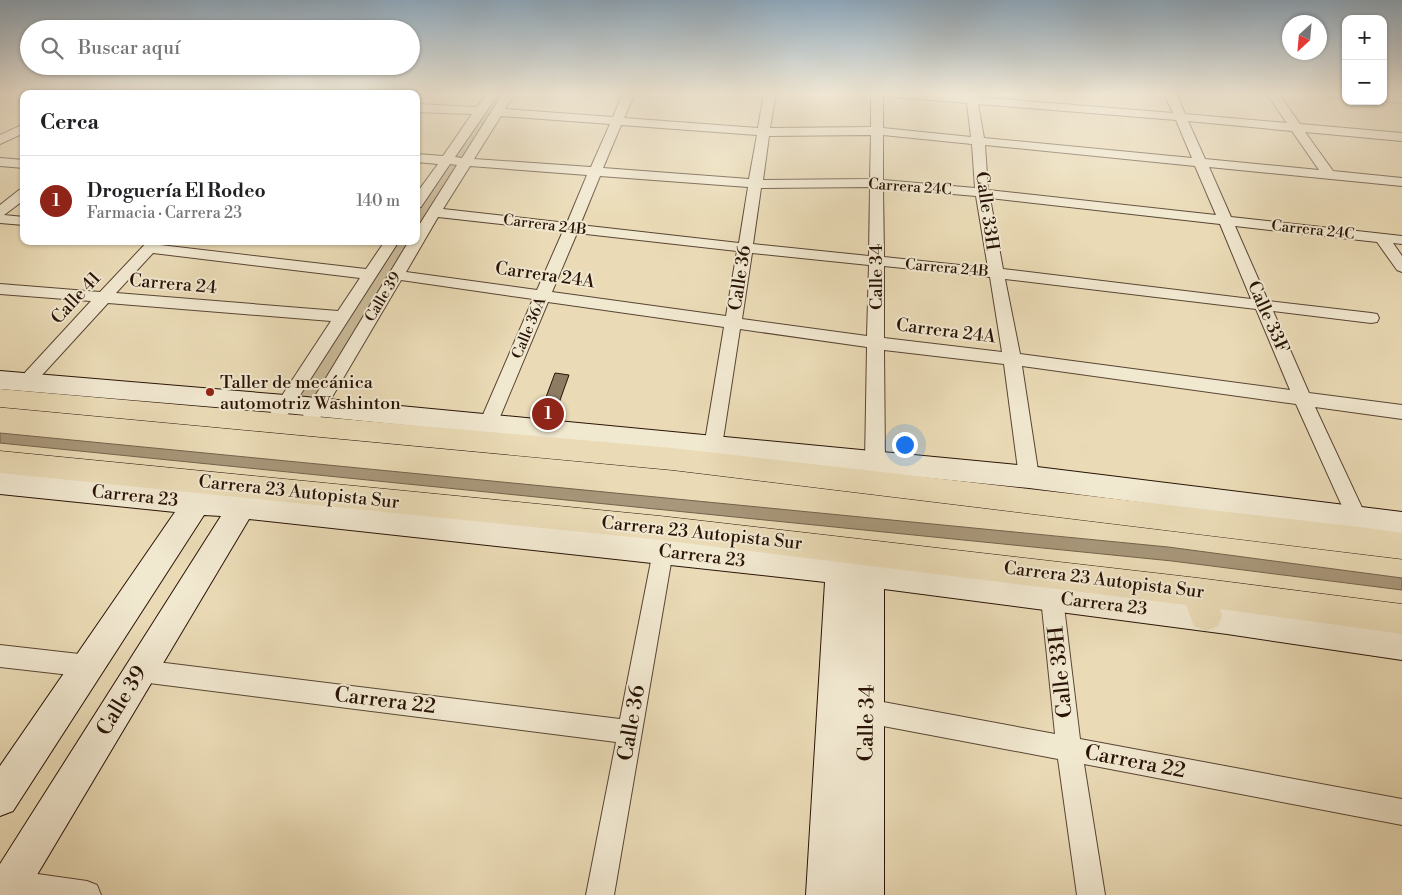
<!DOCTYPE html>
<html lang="es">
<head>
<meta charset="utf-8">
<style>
	body { margin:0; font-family:"Libre Bodoni",serif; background:#f6f6f6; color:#202124 }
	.controls { position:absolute; right:15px; top:15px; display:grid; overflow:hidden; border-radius:10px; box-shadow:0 1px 4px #0004 }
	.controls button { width:45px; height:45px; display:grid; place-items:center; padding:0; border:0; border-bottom:1px solid #e0e0e0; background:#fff; color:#202124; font:25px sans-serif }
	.compass { position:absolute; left:1282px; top:15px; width:45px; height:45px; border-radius:50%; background:#fff; box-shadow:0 1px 4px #0004; rotate:206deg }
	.you { position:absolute; left:904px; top:444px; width:18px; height:18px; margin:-12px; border:4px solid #fff; border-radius:50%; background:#1a73e8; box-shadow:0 0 0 8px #1a73e833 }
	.badge { display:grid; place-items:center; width:32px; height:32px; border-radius:50%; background:#8f2418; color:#fff; font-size:16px; font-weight:700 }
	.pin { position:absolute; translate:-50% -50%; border:2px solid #fff; box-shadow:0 1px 5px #0006 }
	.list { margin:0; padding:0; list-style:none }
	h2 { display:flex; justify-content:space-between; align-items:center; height:65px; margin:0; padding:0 20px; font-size:21px }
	h2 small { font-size:16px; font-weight:400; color:#757577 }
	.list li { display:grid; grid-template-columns:32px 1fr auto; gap:15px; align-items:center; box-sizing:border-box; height:90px; padding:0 20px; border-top:1px solid #e0e0e0 }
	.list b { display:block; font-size:19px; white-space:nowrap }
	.list p { margin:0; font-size:16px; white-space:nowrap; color:#757577 }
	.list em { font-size:16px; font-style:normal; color:#757577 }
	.icon { flex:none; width:28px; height:28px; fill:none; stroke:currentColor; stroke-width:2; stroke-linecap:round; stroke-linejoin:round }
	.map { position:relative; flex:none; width:1402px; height:895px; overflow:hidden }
	.search { position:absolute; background:#fff; box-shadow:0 1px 4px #0004; left:20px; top:20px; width:400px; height:55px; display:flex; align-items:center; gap:12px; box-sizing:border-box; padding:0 18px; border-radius:28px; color:#757577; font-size:19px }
	.panel { position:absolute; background:#fff; box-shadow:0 1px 4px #0004; left:20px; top:90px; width:400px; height:155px; border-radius:10px }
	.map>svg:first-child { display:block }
</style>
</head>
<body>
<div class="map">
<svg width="1402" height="895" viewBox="0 0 1402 895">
	<rect width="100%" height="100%" fill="#eadbb6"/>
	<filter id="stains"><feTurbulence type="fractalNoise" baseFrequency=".004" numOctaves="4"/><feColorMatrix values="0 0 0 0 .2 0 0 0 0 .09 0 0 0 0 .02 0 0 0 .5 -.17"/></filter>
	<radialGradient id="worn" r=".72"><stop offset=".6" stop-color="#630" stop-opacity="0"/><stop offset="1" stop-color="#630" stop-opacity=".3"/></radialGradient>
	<path fill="#c9b998" stroke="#796650" d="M493 93H509L316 408 285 404 392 241H416V204Z"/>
	<path fill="#a8977a" stroke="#75624c" d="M0 433 1168 547 1402 578V590L1172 561 0 443Z"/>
	<path fill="#8d7b62" stroke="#291307" d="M555 373 569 375 554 417 539 416Z"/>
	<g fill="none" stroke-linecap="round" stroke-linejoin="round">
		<defs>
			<g id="street">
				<path d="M85 93H97L84 94Z"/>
				<path d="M159 93H181L182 94H160Z"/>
				<path d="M287 93H299L286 94Z"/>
				<path d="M487 93H499L455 157 462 158 503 93H515L505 109 613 117 623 93H635L624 118 758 128 764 93H776L770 128 871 127V93H929L966 96 965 93H977V97L1173 113 1164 93H1176L1185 114 1287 123 1266 93H1278L1300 124 1402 133V141L1305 132 1333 171 1402 178V186L1209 167 1231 217 1402 236V244L1393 243 1402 256V272L1397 270 1377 242 1235 226 1268 301 1371 313 1377 314 1379 318 1377 322 1371 323 1273 311 1309 393 1402 405V419L1315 407 1372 529 1369 535 1362 538 1355 535 1296 404 1022 366 1039 477 1036 482 1029 485 1022 482 1019 477 1004 364 884 350 885 462 882 467 875 469 868 467 865 462 867 347 740 329 720 459 718 464 711 466 704 464 702 459 724 327 548 302 497 424 494 429 488 431 482 429 479 424 533 299 401 280 315 426 309 428 303 426 300 421 303 416 409 241H416V230L457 165 450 164 421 207 416 208V194L438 164 416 162V154L443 156 472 114 416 112V104L477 107ZM883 96 967 103 971 137 883 128ZM978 104 1176 120 1192 158 984 138ZM501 116 610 124 591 167 474 159ZM1188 121 1292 131 1319 170 1205 159ZM621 125 757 135 749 179 603 168ZM871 135 870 179 763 180 769 136ZM883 135 972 144 975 188 883 180ZM985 145 1195 166 1216 215 988 190ZM470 166 587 175 567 223 443 209ZM600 176 748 187 739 243 580 225ZM870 187 869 256 753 244 761 188ZM883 188 976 196 988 268 884 257ZM990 198 1220 224 1251 299 1003 269ZM438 217 563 231 537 290 406 272ZM577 233 737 251 726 316 552 292ZM752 253 869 265 867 336 742 319ZM884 266 990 277 1002 352 884 338ZM1005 279 1256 309 1290 390 1020 354Z"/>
				<path d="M1318 93H1346V98L1324 96Z"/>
				<path d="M1383 95 1402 97V103L1382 101Z"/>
				<path d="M24 124V133L0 144V135Z"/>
				<path d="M0 158 24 160V168L0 166Z"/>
				<path d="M24 189V200L4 215 24 217V225L0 223V205L19 190Z"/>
				<path d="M148 241H163L160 245 366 269 385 241H399L279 428 273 430 267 428 264 423 331 321 108 303 32 386 26 388 20 386 17 382 20 378 91 301 0 294V284L100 292ZM153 253 360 278 338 311 116 293Z"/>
				<path d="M663 542 670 545 673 551 614 895H586L616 742 141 682 133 679 129 671 133 663 141 660 620 719 653 551 656 545Z"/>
				<path d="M1052 588 1060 591 1063 598 1080 739 1402 799V825L1084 764 1105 895H1077L1058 759 867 723 858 719 855 711 858 703 867 699 1055 734 1041 598 1044 591Z"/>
				<path d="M0 645 88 655 96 658 100 666 96 674 88 677 0 667Z"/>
				<path d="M9 870 87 881 97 885 101 895H2L0 894V874Z"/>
			</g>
			<g id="secondary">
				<path d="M0 371 285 395 1029 466 1402 512V536L1029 488 285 413 0 389Z"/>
				<path d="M0 472 527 524 854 560 859 549 869 545 879 549 884 558V563L1227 606 1402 630V660L1227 634 884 589V895H806L825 582 249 519 25 895H0V864L221 516 204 515 13 811 0 816V766L175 512 0 494Z"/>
			</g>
			<g id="primary">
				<path d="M0 389 672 448 1368 528 1402 533V559L672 470 0 407Z"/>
				<path d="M0 451 660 516 1198 578 1402 604V634L1220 609 1222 616 1218 626 1206 631 1194 626 1186 605 660 540 0 473Z"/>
			</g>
		</defs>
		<use href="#street" stroke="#594533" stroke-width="2"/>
		<use href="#secondary" stroke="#291307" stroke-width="2"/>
		<use href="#primary" stroke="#291307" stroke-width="1"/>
		<use href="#street" fill="#f1e8d0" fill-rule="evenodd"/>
		<use href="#secondary" fill="#f1e8d0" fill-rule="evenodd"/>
		<use href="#primary" fill="#eadbb6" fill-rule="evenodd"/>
	</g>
	<linearGradient id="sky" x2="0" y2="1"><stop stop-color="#8ea8bc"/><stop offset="0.43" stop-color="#f6efde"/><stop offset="1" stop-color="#f6efde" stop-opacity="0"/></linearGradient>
	<rect width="1402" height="218" fill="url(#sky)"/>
	<circle fill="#8f2418" stroke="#f1e8d0" stroke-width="2" cx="210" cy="392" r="5"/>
	<g text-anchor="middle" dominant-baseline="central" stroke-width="4" stroke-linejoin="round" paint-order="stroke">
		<g font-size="15" fill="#291307" stroke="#f1e8d0">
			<text transform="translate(910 187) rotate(4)">Carrera 24C</text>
			<text transform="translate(545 225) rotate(7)">Carrera 24B</text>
			<text transform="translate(1313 230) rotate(6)">Carrera 24C</text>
			<text transform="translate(947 268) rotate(5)">Carrera 24B</text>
			<text transform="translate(383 297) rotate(-59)">Calle 39</text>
			<text transform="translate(529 328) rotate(-67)">Calle 36A</text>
		</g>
		<g font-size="18" fill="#291307" stroke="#f1e8d0">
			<text transform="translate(987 211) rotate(82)">Calle 33H</text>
			<text transform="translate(545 275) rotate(8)">Carrera 24A</text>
			<text transform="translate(876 277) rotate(-90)">Calle 34</text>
			<text transform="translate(740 278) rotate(-81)">Calle 36</text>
			<text transform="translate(173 284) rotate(5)">Carrera 24</text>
			<text transform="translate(76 298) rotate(-47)">Calle 41</text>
			<text transform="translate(1268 317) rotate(66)">Calle 33F</text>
			<text transform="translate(946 331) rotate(7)">Carrera 24A</text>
			<text transform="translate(299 492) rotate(6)">Carrera 23 Autopista Sur</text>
			<text transform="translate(135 496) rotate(6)">Carrera 23</text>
			<text transform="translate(702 533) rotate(6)">Carrera 23 Autopista Sur</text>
			<text transform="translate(702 556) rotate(7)">Carrera 23</text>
			<text transform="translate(1104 580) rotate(7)">Carrera 23 Autopista Sur</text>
			<text transform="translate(1104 604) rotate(7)">Carrera 23</text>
		</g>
		<g font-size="18" fill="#291307" stroke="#f1e8d0" text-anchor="start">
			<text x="220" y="382">Taller de mecánica<tspan x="220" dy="21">automotriz Washinton</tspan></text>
		</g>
		<g font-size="21" fill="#291307" stroke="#f1e8d0">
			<text transform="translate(1061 672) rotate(-96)">Calle 33H</text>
			<text transform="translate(122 701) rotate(-59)">Calle 39</text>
			<text transform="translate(385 701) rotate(7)">Carrera 22</text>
			<text transform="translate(632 723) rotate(-80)">Calle 36</text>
			<text transform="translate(867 723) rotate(-89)">Calle 34</text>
			<text transform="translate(1135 762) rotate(11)">Carrera 22</text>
		</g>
	</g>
	<rect width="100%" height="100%" filter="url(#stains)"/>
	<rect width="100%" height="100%" fill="url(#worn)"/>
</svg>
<div class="controls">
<button>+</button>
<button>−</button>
</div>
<svg class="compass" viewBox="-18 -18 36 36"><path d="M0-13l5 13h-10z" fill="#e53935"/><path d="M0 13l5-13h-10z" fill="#757577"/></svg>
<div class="you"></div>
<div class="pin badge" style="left:548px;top:414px">1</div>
<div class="search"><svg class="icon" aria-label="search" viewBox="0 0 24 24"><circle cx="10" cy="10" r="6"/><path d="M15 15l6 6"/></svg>Buscar aquí</div>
<section class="panel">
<h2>Cerca<small></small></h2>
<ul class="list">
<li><span class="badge">1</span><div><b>Droguería El Rodeo</b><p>Farmacia · Carrera 23</p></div><em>140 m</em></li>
</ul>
</section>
</div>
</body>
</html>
